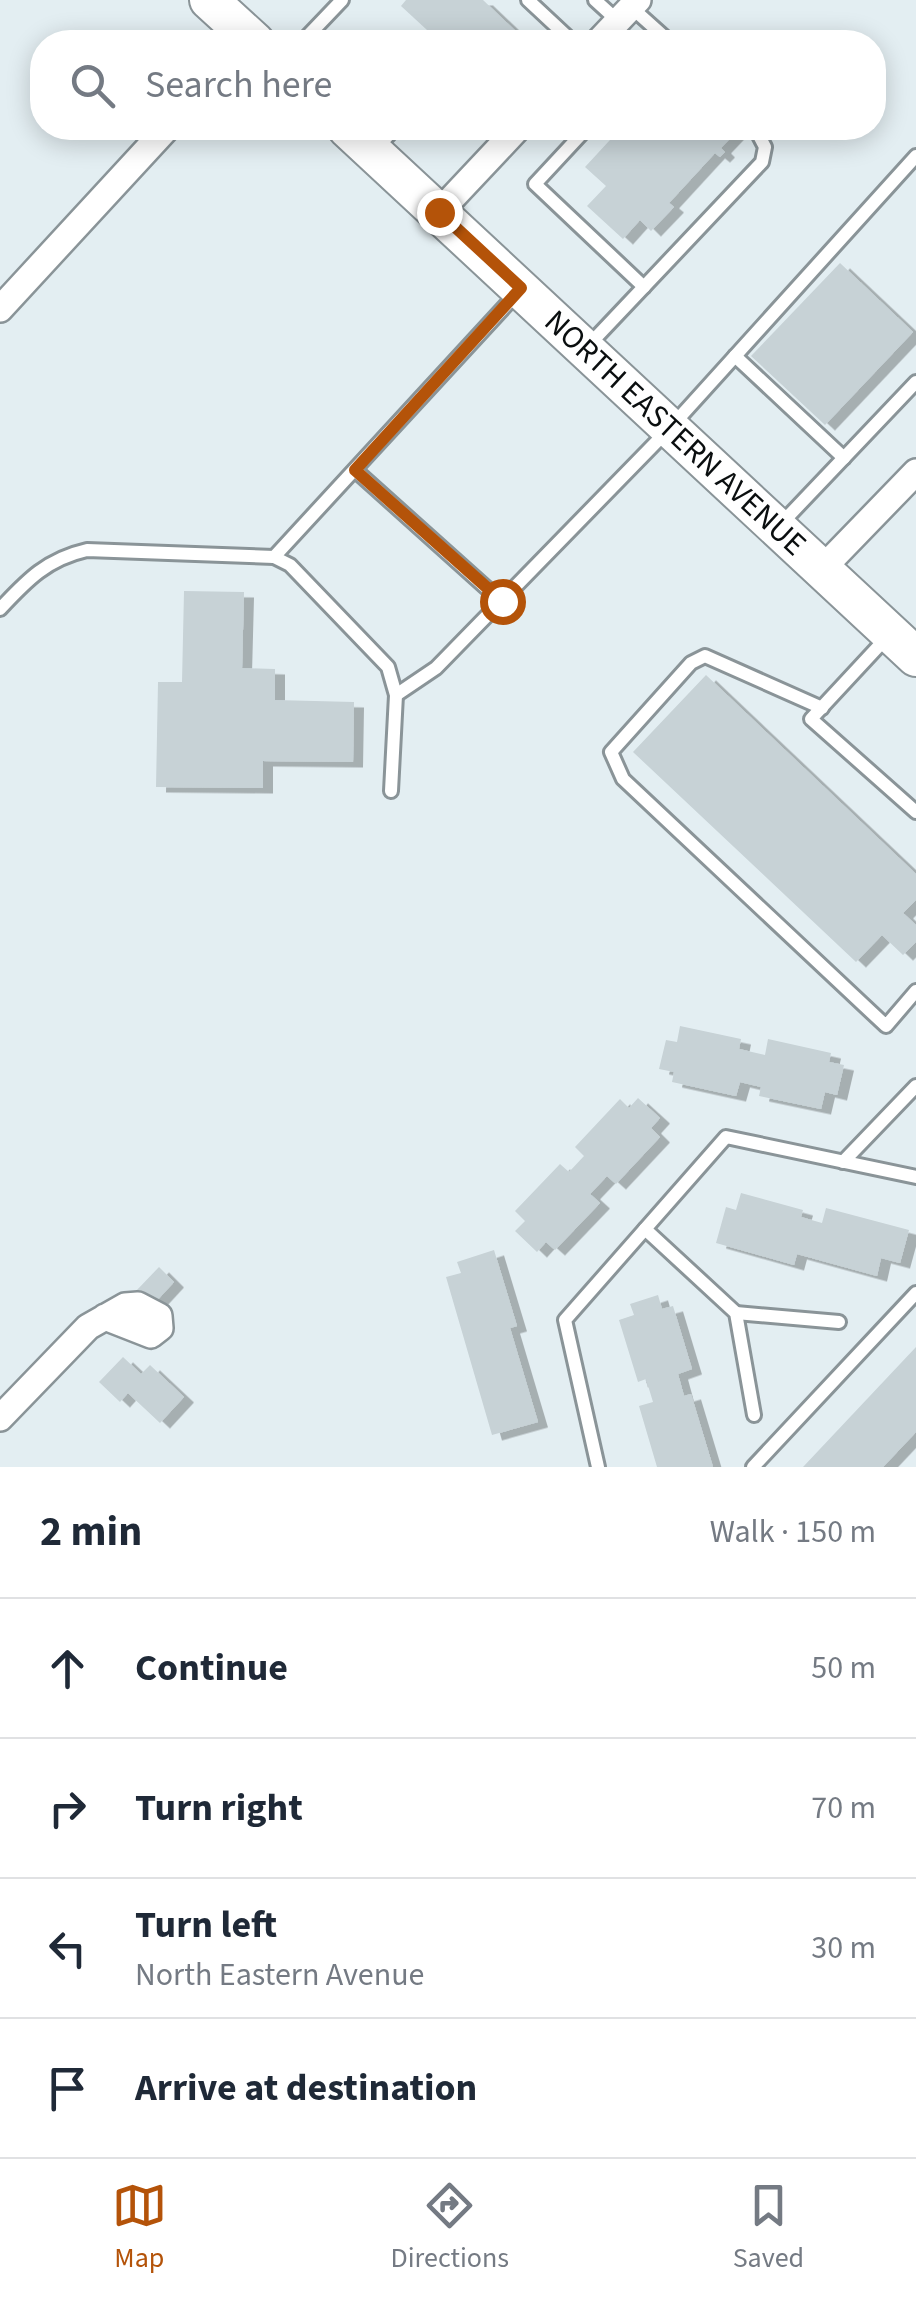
<!DOCTYPE html>
<html lang="en">
<head>
<meta charset="utf-8">
<style>
	body { margin:0; font-family:"Source Sans 3",sans-serif; background:#f2f2f3; color:#1f2937 }
	.stop { position:absolute; width:30px; height:30px; margin:-22px; border:8px solid #b45309; border-radius:50%; background:#fff }
	.stop.end { background:#b45309; border-color:#fff; box-shadow:0 2px 10px #0008 }
	.list { margin:0; padding:0; list-style:none }
	h2 { display:flex; justify-content:space-between; align-items:center; height:130px; margin:0; padding:0 40px; font-size:42px }
	h2 small { font-size:32px; font-weight:400; color:#747a83 }
	.list li { display:grid; grid-template-columns:65px 1fr auto; gap:30px; align-items:center; box-sizing:border-box; height:140px; padding:0 40px; border-top:2px solid #e0e1e3 }
	.list b { display:block; font-size:38px; white-space:nowrap }
	.list p { margin:0; font-size:32px; white-space:nowrap; color:#747a83 }
	.list em { font-size:32px; font-style:normal; color:#747a83 }
	.icon { flex:none; width:55px; height:55px; fill:none; stroke:currentColor; stroke-width:2; stroke-linecap:round; stroke-linejoin:round }
	.map { position:relative; flex:none; width:916px; height:1467px; overflow:hidden }
	.search { position:absolute; background:#fff; box-shadow:0 5px 25px #0003; left:30px; right:30px; top:30px; height:110px; display:flex; align-items:center; gap:25px; box-sizing:border-box; padding:0 35px; border-radius:40px; color:#747a83; font-size:38px }
	.sheet { height:690px; background:#fff }
	nav { display:flex; justify-content:space-around; align-items:center; box-sizing:border-box; height:140px; border-top:2px solid #e0e1e3; background:#fff; font-size:28px; color:#747a83 }
	nav a { display:grid; justify-items:center; gap:5px }
	nav .on { color:#b45309 }
	.map>svg:first-child { display:block }
</style>
</head>
<body>
<div class="map">
<svg width="916" height="1467" viewBox="0 0 916 1467">
	<defs>
		<filter id="shadow"><feDropShadow dx="10" dy="5.5" stdDeviation="0" flood-color="#0004"/></filter>
	</defs>
	<rect width="100%" height="100%" fill="#e3eef2"/>
	<g fill="#c7d2d6" filter="url(#shadow)">
		<path d="M406 0H483L526 41 440 42 401 6Z"/>
		<path d="M621 128H736L738 130 721 148 725 152 720 157 715 153 669 203 674 207 651 231 640 220 623 239 587 206 606 186 585 167Z"/>
		<path d="M840 263 913 332 825 425 751 356Z"/>
		<path d="M184 591 244 592 242 668 275 669V700L354 702 353 762 263 761V788L156 787 158 682H182Z"/>
		<path d="M706 675 916 874V900L903 913 916 925V942L903 955 882 935 856 962 633 752Z"/>
		<path d="M680 1026 741 1039 739 1049 765 1055 768 1039 831 1053 829 1062 844 1065 837 1095 825 1092 821 1109 759 1096 761 1087 740 1082 736 1096 672 1082 674 1072 659 1069 666 1040 677 1042Z"/>
		<path d="M638 1098 660 1118 651 1128 660 1137 616 1184 607 1176 590 1194 600 1203 555 1250 546 1242 537 1252 515 1231 525 1221 515 1211 560 1164 569 1172 584 1156 575 1147 620 1099 629 1108Z"/>
		<path d="M741 1193 803 1210 801 1217 822 1223 826 1208 909 1230 900 1263 881 1258 877 1276 797 1254 794 1265 716 1243 726 1207 736 1210Z"/>
		<path d="M494 1250 517 1326 510 1328 538 1422 492 1435 446 1277 461 1273 457 1262Z"/>
		<path d="M159 1267 174 1282 151 1307 135 1292Z"/>
		<path d="M658 1295 662 1309 673 1306 692 1369 678 1374 684 1396 691 1394 713 1467H657L639 1406 653 1402 646 1379 638 1382 619 1320 634 1315 630 1304Z"/>
		<path d="M916 1347V1432L883 1467H803Z"/>
		<path d="M123 1357 141 1374 150 1365 184 1397 160 1423 128 1393 120 1402 99 1382Z"/>
	</g>
	<g fill="none" stroke-linecap="round" stroke-linejoin="round">
		<defs>
			<g id="lane">
				<path d="M528 0 573 42"/>
				<path d="M595 0 618 21"/>
				<path d="M631 7 670 42"/>
				<path d="M302 42 342 0"/>
				<path d="M587 128 535 184 644 287"/>
				<path d="M375 150 395 128"/>
				<path d="M587 347 762 162 765 147 755 128"/>
				<path d="M735 356 844 458"/>
				<path d="M355 470 501 601"/>
				<path d="M780 525 916 382"/>
				<path d="M274 557 520 290"/>
				<path d="M0 609C27 580 47 559 87 550L274 557 290 565 388 667 396 695 391 791"/>
				<path d="M889 635 811 719 916 812"/>
				<path d="M396 695 436 668 670 428 916 156"/>
				<path d="M822 708 705 656 691 663 611 752 623 779 886 1026 916 991"/>
				<path d="M843 1162 916 1086"/>
				<path d="M645 1229 736 1313 754 1415"/>
				<path d="M736 1313 839 1322"/>
				<path d="M598 1467 565 1320 726 1137 916 1177"/>
				<path d="M753 1467 916 1293"/>
			</g>
			<g id="street">
				<path d="M598 42 638 0"/>
				<path d="M439 212 518 128"/>
				<path d="M0 309 167 128"/>
				<path d="M822 569 916 472"/>
				<path d="M0 1418 88 1327 125 1306 138 1305 159 1316 160 1328 151 1335 105 1317"/>
			</g>
			<g id="secondary">
				<path d="M209 0 255 42"/>
				<path id="s1" d="M347 128 916 657"/>
			</g>
		</defs>
		<use href="#lane" stroke="#8a9498" stroke-width="18"/>
		<use href="#street" stroke="#8a9498" stroke-width="30"/>
		<use href="#secondary" stroke="#8a9498" stroke-width="42"/>
		<use href="#lane" stroke="#fff" stroke-width="12"/>
		<use href="#street" stroke="#fff" stroke-width="25"/>
		<use href="#secondary" stroke="#fff" stroke-width="38"/>
	</g>
	<g fill="none" stroke-linecap="round" stroke-linejoin="round">
		<path stroke="#b45309" stroke-width="12" d="M439 212 521 288 355 470 502 601"/>
	</g>
	<g text-anchor="middle" dominant-baseline="central" stroke-width="10" stroke-linejoin="round" paint-order="stroke">
		<g font-size="32" fill="#0a0e0f" stroke="#fff">
			<text stroke="none"><textPath href="#s1" startOffset="448">NORTH EASTERN AVENUE</textPath></text>
		</g>
	</g>
</svg>
<div class="stop" style="left:502px;top:601px"></div>
<div class="stop end" style="left:439px;top:212px"></div>
<div class="search"><svg class="icon" aria-label="search" viewBox="0 0 24 24"><circle cx="10" cy="10" r="6"/><path d="M15 15l6 6"/></svg>Search here</div>
</div>
<section class="sheet">
<h2>2 min<small>Walk · 150 m</small></h2>
<ul class="list">
<li><svg class="icon" aria-label="ahead" viewBox="0 0 24 24"><path d="M12 20V5M6 11l6-6 6 6"/></svg><div><b>Continue</b></div><em>50 m</em></li>
<li><svg class="icon" aria-label="right" viewBox="0 0 24 24"><path d="M7 20v-9h11M14 6l5 5-5 5"/></svg><div><b>Turn right</b></div><em>70 m</em></li>
<li><svg class="icon" aria-label="left" viewBox="0 0 24 24"><path d="M17 20v-9H6M10 6l-5 5 5 5"/></svg><div><b>Turn left</b><p>North Eastern Avenue</p></div><em>30 m</em></li>
<li><svg class="icon" aria-label="arrive" viewBox="0 0 24 24"><path d="M6 21V4h12l-3 4 3 4H6"/></svg><div><b>Arrive at destination</b></div></li>
</ul>
</section>
<nav>
<a class="on"><svg class="icon" aria-label="map" viewBox="0 0 24 24"><path d="M3 6l6-2 6 2 6-2v14l-6 2-6-2-6 2zM9 4v14M15 6v14"/></svg>Map</a>
<a><svg class="icon" aria-label="directions" viewBox="0 0 24 24"><path d="M12 3l9 9-9 9-9-9zM9 14v-3h6M13 9l2 2-2 2"/></svg>Directions</a>
<a><svg class="icon" aria-label="saved" viewBox="0 0 24 24"><path d="M7 4h10v16l-5-4-5 4z"/></svg>Saved</a>
</nav>
</body>
</html>
